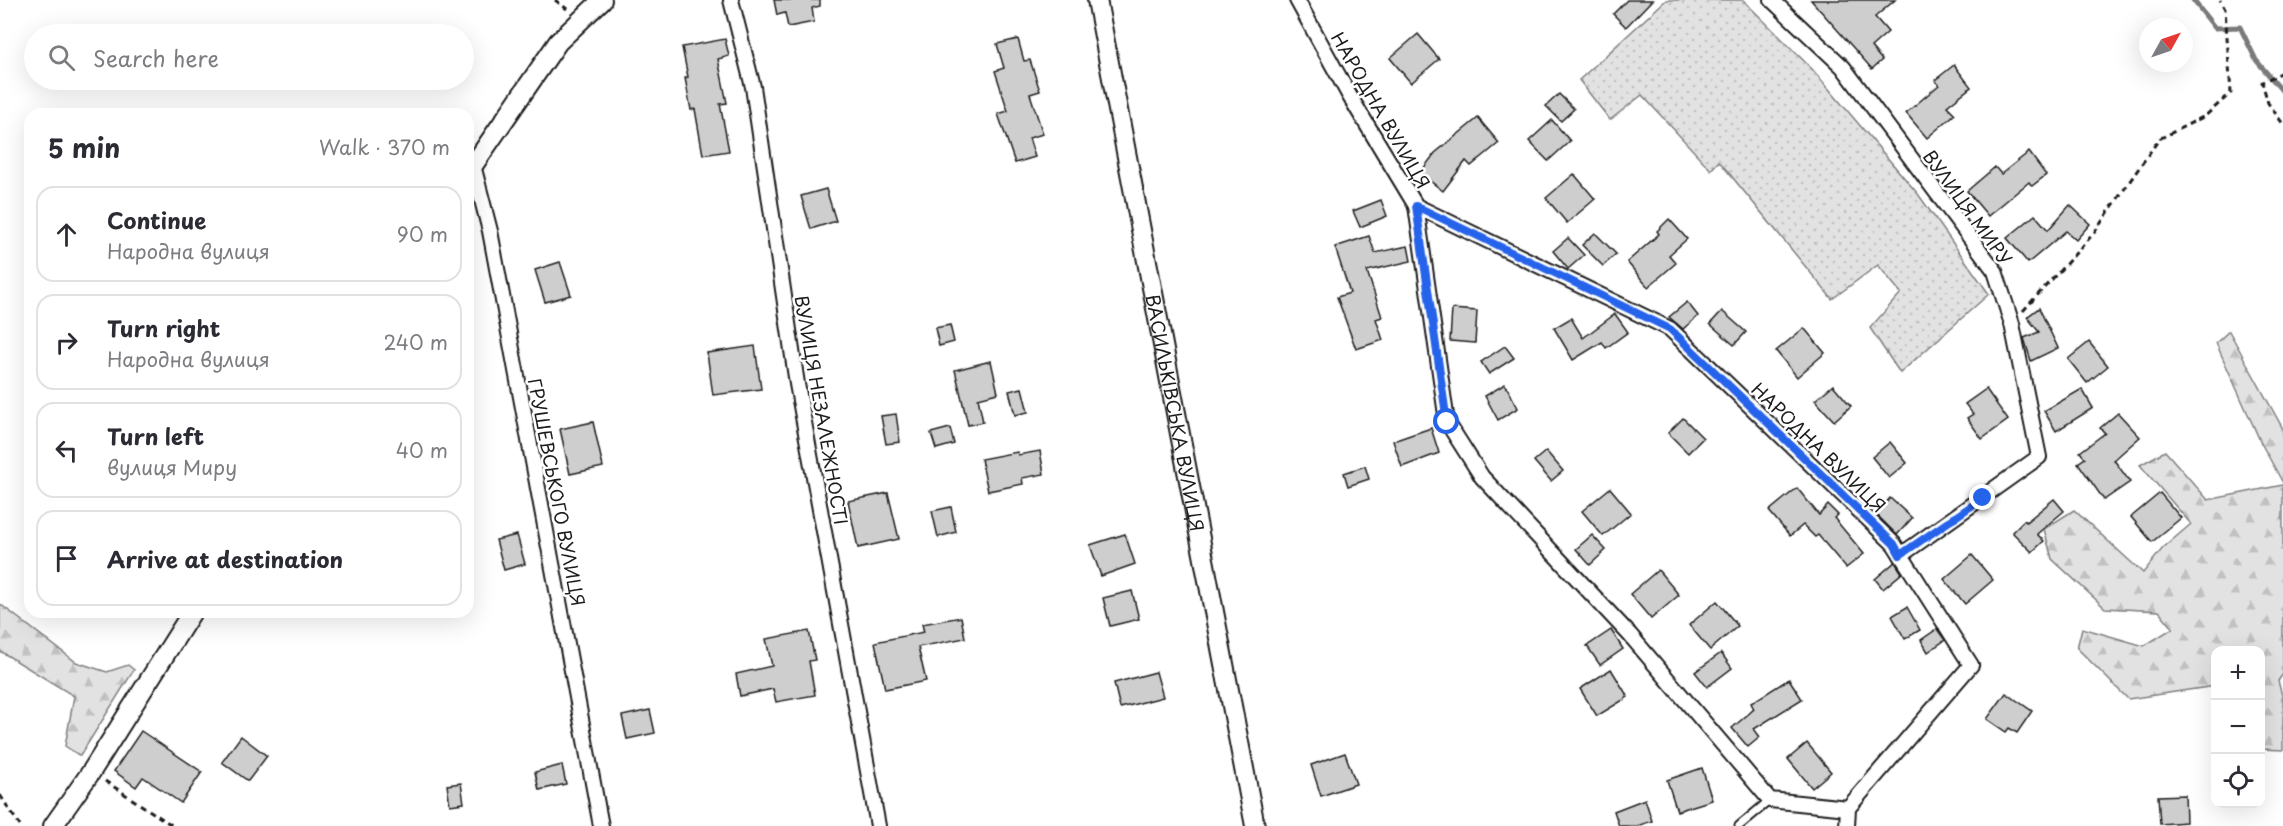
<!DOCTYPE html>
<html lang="en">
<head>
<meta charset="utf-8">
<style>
	body { margin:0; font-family:"Playpen Sans",sans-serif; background:#f7f7f7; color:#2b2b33 }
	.controls { position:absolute; right:18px; bottom:18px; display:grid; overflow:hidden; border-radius:12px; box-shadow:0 6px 24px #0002 }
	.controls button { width:54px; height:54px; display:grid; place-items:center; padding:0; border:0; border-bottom:2px solid #e1e1e2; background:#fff; color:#2b2b33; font:30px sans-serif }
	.compass { position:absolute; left:2139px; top:18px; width:54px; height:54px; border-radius:50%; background:#fff; box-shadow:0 6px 24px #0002; rotate:50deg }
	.stop { position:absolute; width:18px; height:18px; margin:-14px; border:4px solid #2563eb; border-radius:50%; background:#fff }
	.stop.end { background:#2563eb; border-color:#fff; box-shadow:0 2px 6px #0008 }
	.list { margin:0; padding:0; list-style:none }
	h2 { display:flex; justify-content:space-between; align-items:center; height:78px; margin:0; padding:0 24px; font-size:26px }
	h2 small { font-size:20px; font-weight:400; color:#7c7c81 }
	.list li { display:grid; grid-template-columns:39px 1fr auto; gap:18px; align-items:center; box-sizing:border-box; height:96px; margin:0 12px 12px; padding:0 12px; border:2px solid #e1e1e2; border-radius:18px }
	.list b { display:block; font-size:22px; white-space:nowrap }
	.list p { margin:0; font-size:20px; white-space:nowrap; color:#7c7c81 }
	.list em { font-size:20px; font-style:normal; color:#7c7c81 }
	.icon { flex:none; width:33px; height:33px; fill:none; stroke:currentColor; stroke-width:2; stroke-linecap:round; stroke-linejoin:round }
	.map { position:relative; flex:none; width:2283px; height:826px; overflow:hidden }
	.search { position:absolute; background:#fff; box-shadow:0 6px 24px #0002; left:24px; top:24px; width:450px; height:66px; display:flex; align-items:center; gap:15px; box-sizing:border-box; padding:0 21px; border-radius:33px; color:#7c7c81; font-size:22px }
	.panel { position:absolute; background:#fff; box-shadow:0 6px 24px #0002; left:24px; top:108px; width:450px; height:510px; border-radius:18px }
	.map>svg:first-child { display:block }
</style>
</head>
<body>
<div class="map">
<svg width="2283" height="826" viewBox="0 0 2283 826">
	<defs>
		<pattern id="forest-firs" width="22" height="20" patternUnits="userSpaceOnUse" patternTransform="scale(1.5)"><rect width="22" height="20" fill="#e2e2e2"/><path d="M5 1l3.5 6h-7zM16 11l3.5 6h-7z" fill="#c1c1c1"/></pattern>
		<pattern id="garden-dots" width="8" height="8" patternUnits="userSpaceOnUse" patternTransform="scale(1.5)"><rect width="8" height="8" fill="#e2e2e2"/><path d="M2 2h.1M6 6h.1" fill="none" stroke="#c1c1c1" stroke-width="1.8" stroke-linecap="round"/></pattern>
	</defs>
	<rect width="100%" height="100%" fill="#fff"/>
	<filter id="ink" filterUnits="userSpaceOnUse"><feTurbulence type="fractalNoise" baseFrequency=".0167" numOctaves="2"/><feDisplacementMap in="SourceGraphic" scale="12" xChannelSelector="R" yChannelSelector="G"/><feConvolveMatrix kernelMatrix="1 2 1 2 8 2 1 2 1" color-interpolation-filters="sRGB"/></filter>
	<g filter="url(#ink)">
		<g fill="url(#forest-firs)" stroke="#7f7f7f" stroke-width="1.5">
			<path d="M2229 331 2283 429V483L2261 443 2216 343Z"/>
			<path d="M2165 451 2208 500 2283 485V674L2278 681 2283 699V750L2261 749 2260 650H2216L2215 686 2128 699 2077 648 2082 628 2144 646 2173 628 2159 611 2105 608 2052 559 2044 529 2074 510 2143 573 2163 548 2191 524 2140 465Z"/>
			<path d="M0 604 76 662 107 672 128 665 134 670 80 756 65 746 74 696 0 651Z"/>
		</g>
		<path fill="url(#garden-dots)" stroke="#7f7f7f" stroke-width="1.5" d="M1666 0H1743L1812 69 1918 194 1989 294 1900 373 1870 328 1901 293 1878 265 1832 299 1719 161 1711 170 1642 95 1610 120 1579 80Z"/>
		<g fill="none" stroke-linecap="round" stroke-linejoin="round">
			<path stroke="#7a7a7a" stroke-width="5" d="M2193 0 2215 28 2240 27 2256 60 2283 92"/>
		</g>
		<g fill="#cecece" stroke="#1c1c1c" stroke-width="1.5">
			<path d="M774 0H820V6L812 8 814 22 788 27 785 13 777 15Z"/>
			<path d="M1627 0H1652L1626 27 1613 14Z"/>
			<path d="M1811 0H1895L1875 17 1888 32 1871 47 1882 60 1872 69Z"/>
			<path d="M1418 34 1439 59 1411 83 1390 58Z"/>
			<path d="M725 39 729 56 718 59 727 103 720 104 729 151 703 155 695 109 691 110 685 78 688 77 682 47Z"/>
			<path d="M1018 39 1024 61 1030 60 1040 91 1030 94 1043 134 1029 138 1035 157 1015 163 998 114 1008 111 995 71 1004 68 997 44Z"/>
			<path d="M1954 65 1971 87 1947 106 1955 114 1927 138 1906 113 1939 85 1935 80Z"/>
			<path d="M1559 94 1574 109 1561 121 1546 106Z"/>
			<path d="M1478 118 1499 143 1471 166 1466 161 1443 191 1420 173 1435 153Z"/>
			<path d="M1552 120 1570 141 1548 161 1529 141Z"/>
			<path d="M2029 152 2046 175 2032 186 2029 182 1988 216 1967 191 1995 167 2001 174Z"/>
			<path d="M1574 174 1595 199 1567 223 1546 198Z"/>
			<path d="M826 189 836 221 811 229 801 196Z"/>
			<path d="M1381 200 1387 216 1360 227 1353 211Z"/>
			<path d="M2070 205 2090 224 2076 240 2066 231 2028 263 2007 238 2035 215 2048 230Z"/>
			<path d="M1669 219 1687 239 1669 255 1676 263 1648 287 1627 262 1659 234 1657 231Z"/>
			<path d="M1595 233 1616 254 1603 266 1582 245Z"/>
			<path d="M1369 236 1375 253 1408 246 1411 261 1367 271 1382 317 1376 319 1383 340 1356 349 1337 297 1350 293 1335 247Z"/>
			<path d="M1568 238 1584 255 1568 269 1553 251Z"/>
			<path d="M560 262 571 295 545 302 535 270Z"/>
			<path d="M1687 302 1698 316 1683 329 1669 317Z"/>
			<path d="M2039 308 2058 348 2031 361 2024 338 2039 332 2027 317Z"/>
			<path d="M1452 309 1477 311 1475 343 1450 341Z"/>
			<path d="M1722 311 1746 332 1734 345 1710 324Z"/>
			<path d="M1615 314 1628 332 1606 348 1602 342 1573 360 1554 328 1571 318 1583 338Z"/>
			<path d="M950 325 954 342 939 346 935 328Z"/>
			<path d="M1804 328 1825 353 1797 377 1776 351Z"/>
			<path d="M2089 342 2108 366 2087 383 2068 359Z"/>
			<path d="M755 346 761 389 713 395 707 353Z"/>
			<path d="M1505 346 1514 358 1489 374 1481 362Z"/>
			<path d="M991 361 998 393 978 398 983 422 968 425 955 370Z"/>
			<path d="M1505 384 1518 408 1498 420 1485 396Z"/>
			<path d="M1833 385 1851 406 1834 421 1815 400Z"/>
			<path d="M1022 388 1028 412 1015 415 1009 391Z"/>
			<path d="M1986 389 2008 420 1982 439 1967 418 1973 414 1965 404Z"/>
			<path d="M2082 389 2093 408 2056 431 2044 411Z"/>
			<path d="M2118 413 2140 437 2114 460 2130 482 2104 500 2078 463 2085 458 2080 452 2105 433 2100 428Z"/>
			<path d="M896 414 900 442 886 444 881 416Z"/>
			<path d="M1683 418 1703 438 1688 453 1668 433Z"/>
			<path d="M593 422 603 467 570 474 560 429Z"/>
			<path d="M950 428 954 444 936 449 931 433Z"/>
			<path d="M1431 428 1439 453 1402 467 1393 441Z"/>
			<path d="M1890 442 1907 463 1889 478 1872 457Z"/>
			<path d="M1040 451 1044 474 1022 478 1023 484 988 491 981 459 1017 452 1018 455Z"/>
			<path d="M1546 451 1563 471 1551 481 1534 461Z"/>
			<path d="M1365 466 1369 479 1348 486 1344 473Z"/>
			<path d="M1610 488 1631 513 1603 536 1582 511Z"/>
			<path d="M1797 488 1819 515 1828 505 1838 515 1834 518 1864 554 1846 568 1818 535 1815 537 1803 525 1790 536 1769 511Z"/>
			<path d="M888 493 899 539 858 548 848 501Z"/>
			<path d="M2160 493 2181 518 2152 542 2131 517Z"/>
			<path d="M1890 498 1912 518 1897 535 1876 514Z"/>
			<path d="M2054 499 2064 511 2037 534 2044 541 2032 552 2012 532 2024 520 2026 522Z"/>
			<path d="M951 507 956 532 938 537 932 511Z"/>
			<path d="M1125 534 1135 564 1101 576 1090 545Z"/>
			<path d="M517 535 525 564 504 570 496 540Z"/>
			<path d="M1592 535 1606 550 1590 565 1576 549Z"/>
			<path d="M1972 555 1993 580 1965 604 1944 579Z"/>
			<path d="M1895 562 1902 573 1883 589 1875 579Z"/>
			<path d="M1658 570 1679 595 1651 619 1630 594Z"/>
			<path d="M1132 591 1139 619 1110 626 1103 598Z"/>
			<path d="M1717 601 1738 626 1710 650 1689 625Z"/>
			<path d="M1907 607 1920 630 1905 639 1892 616Z"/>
			<path d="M961 617 965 638 918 647 926 681 885 689 875 642 924 632 922 624Z"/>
			<path d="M1937 629 1945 640 1928 652 1921 640Z"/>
			<path d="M1611 630 1623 649 1600 665 1587 646Z"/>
			<path d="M809 631 815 660 809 661 815 695 776 702 773 689 740 696 736 674 772 666 766 639Z"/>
			<path d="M1721 653 1732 668 1707 687 1695 672Z"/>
			<path d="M1611 669 1628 697 1597 716 1580 689Z"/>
			<path d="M1156 672 1163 697 1120 708 1114 683Z"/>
			<path d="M1789 679 1802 699 1754 729 1760 737 1748 747 1732 728 1754 709 1751 703Z"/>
			<path d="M2006 693 2032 711 2017 733 2009 728 2006 732 1987 719Z"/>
			<path d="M650 710 655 733 627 739 622 716Z"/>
			<path d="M141 731 202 772 181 803 143 777 136 787 114 771Z"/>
			<path d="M241 736 267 756 248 781 222 762Z"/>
			<path d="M1807 743 1831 772 1812 788 1788 759Z"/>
			<path d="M1345 753 1356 784 1321 796 1311 765Z"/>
			<path d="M562 765 566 784 539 790 535 772Z"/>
			<path d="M1702 768 1712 800 1677 811 1667 780Z"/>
			<path d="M461 783 464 803 450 805 447 785Z"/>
			<path d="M2185 795 2186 822 2160 824 2158 796Z"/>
			<path d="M1645 799 1652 821 1637 826H1619L1614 811Z"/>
		</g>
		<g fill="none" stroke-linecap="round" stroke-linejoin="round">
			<defs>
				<path id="service" d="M1739 826 1770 800"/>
				<g id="minor">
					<path d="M731 0 753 87 797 384 878 826"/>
					<path d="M1297 0 1349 95 1416 206 1670 329 1894 544 1971 665 1848 808 1847 826"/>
					<path d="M1772 0 1843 67 1995 271 2012 324 2039 457 1901 555"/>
					<path d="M473 165 490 231 601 826"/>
					<path d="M1416 206 1447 422 1482 477 1630 635 1770 800 1848 808"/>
				</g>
				<g id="tertiary">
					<path id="s1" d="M1097 0 1255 826"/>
					<path d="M468 173 558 42 602 0"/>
					<path d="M53 826 91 772 192 612"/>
				</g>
			</defs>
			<use href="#service" stroke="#1c1c1c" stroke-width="11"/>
			<use href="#minor" stroke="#1c1c1c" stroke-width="18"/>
			<use href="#tertiary" stroke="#1c1c1c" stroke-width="22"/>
			<g stroke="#1c1c1c" stroke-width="3" stroke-dasharray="6 4.5" stroke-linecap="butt">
				<path d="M555 0 567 9"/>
				<path d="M2283 72 2262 82 2268 103 2283 124"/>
				<path d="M2023 311 2094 233 2159 139 2205 116 2231 93 2225 9 2220 0"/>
				<path d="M105 781 173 826"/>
				<path d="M0 795 20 826"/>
			</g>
			<use href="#service" stroke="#fff" stroke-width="7"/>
			<use href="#minor" stroke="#fff" stroke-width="14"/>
			<use href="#tertiary" stroke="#fff" stroke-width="18"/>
		</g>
	</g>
	<g fill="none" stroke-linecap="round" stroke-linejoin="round" filter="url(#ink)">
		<path stroke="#2563eb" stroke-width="8" d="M1447 422 1416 206 1670 329 1894 544 1900 555 1983 498"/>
	</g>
	<g text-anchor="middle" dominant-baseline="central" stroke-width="5" stroke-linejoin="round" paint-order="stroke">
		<g font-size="18" fill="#1c1c1c" stroke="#fff">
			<text transform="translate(1381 110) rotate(60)">НАРОДНА ВУЛИЦЯ</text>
			<text transform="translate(1968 207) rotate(54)">ВУЛИЦЯ МИРУ</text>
			<text transform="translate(822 410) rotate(80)">ВУЛИЦЯ НЕЗАЛЕЖНОСТІ</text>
			<text stroke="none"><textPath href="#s1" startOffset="420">ВАСИЛЬКІВСЬКА ВУЛИЦЯ</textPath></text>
			<text transform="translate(1819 447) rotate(44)">НАРОДНА ВУЛИЦЯ</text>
			<text transform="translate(557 492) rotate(79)">ГРУШЕВСЬКОГО ВУЛИЦЯ</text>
		</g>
	</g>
</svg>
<div class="controls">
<button>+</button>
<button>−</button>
<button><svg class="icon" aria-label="locate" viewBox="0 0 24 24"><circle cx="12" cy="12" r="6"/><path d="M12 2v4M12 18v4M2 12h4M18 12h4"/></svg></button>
</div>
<svg class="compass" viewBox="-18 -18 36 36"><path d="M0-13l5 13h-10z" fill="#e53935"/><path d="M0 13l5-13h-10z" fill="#7c7c81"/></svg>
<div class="stop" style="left:1447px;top:422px"></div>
<div class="stop end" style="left:1983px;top:498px"></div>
<div class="search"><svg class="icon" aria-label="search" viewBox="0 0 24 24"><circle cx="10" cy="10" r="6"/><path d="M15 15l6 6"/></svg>Search here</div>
<section class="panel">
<h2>5 min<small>Walk · 370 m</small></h2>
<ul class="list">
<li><svg class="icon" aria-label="ahead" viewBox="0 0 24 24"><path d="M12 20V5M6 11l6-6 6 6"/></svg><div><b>Continue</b><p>Народна вулиця</p></div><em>90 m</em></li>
<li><svg class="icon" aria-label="right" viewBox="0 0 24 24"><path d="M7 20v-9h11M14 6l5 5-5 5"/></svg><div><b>Turn right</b><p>Народна вулиця</p></div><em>240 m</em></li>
<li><svg class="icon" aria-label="left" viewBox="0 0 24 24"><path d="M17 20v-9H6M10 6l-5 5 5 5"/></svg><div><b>Turn left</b><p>вулиця Миру</p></div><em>40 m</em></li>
<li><svg class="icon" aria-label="arrive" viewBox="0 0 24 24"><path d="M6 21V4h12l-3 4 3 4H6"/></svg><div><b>Arrive at destination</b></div></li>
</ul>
</section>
</div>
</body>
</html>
